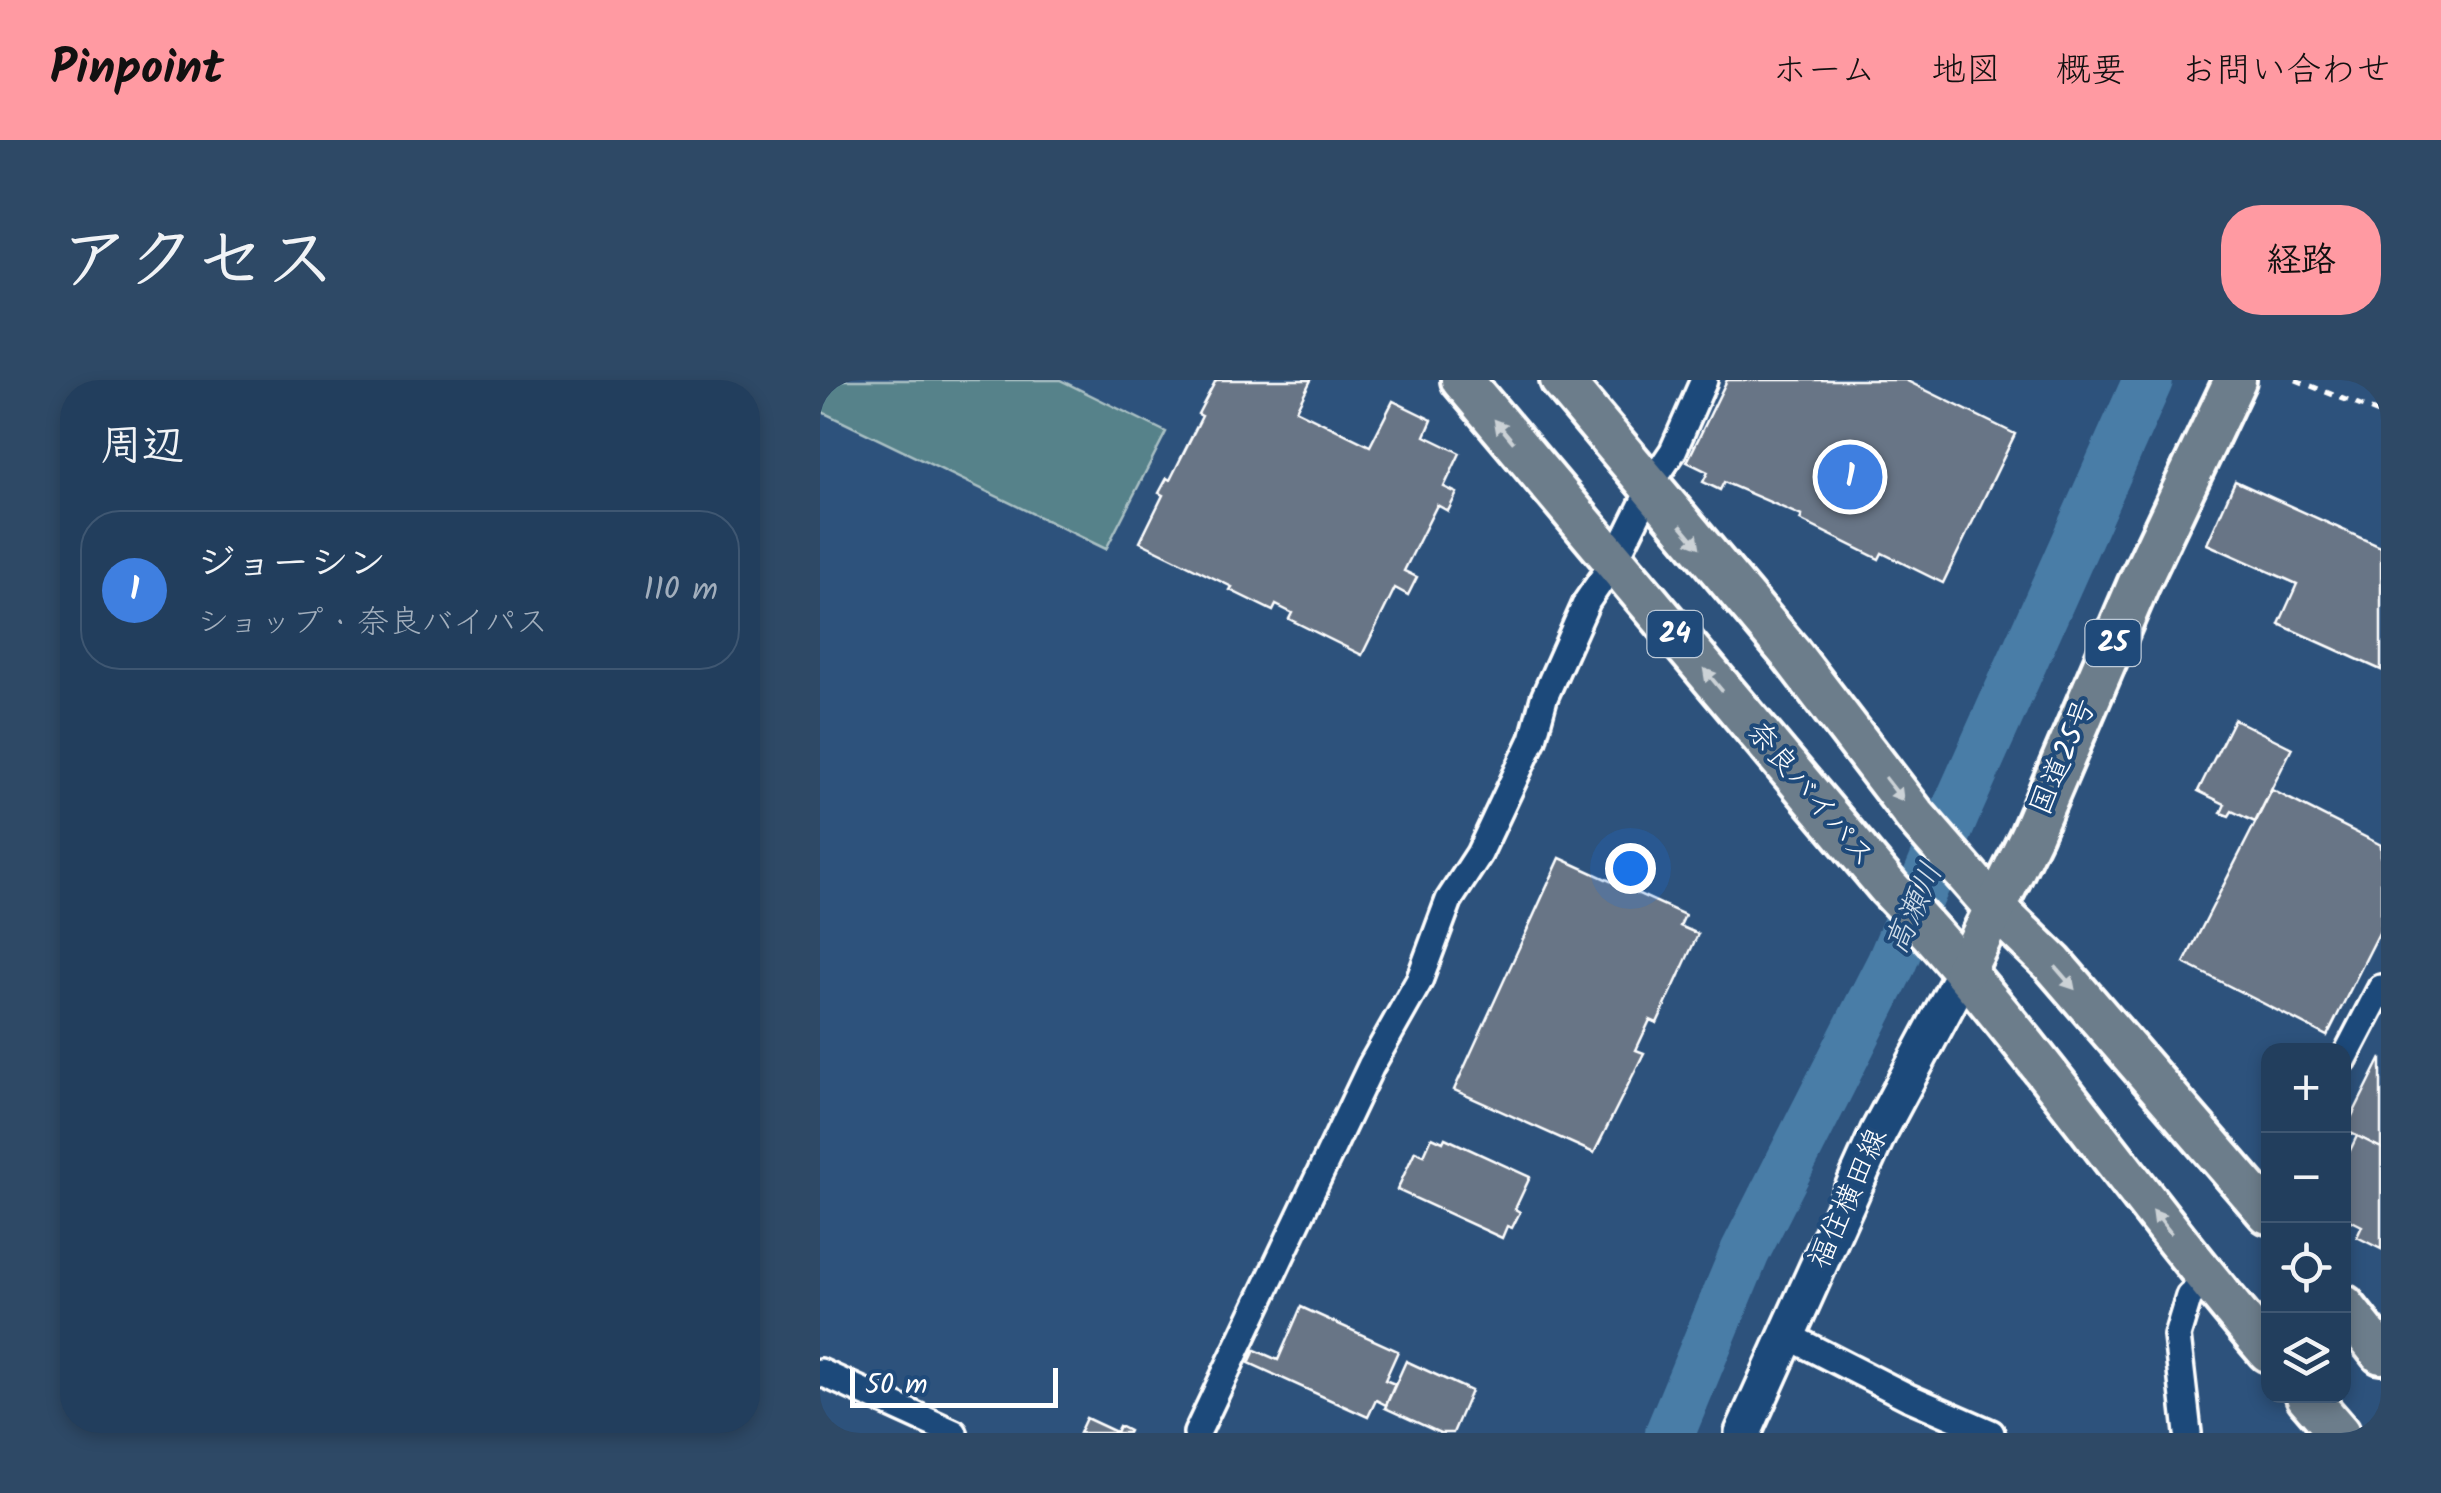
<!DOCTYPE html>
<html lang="ja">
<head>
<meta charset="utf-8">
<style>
	body { margin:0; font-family:Kalam,"Klee One",sans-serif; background:#2e4966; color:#f1f3f6 }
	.controls { position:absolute; right:30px; bottom:30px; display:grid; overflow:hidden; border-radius:20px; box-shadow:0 5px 15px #0003 }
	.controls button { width:90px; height:90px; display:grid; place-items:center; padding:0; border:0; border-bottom:2px solid #3f5772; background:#223e5d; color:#f1f3f6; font:50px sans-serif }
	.scale { position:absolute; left:30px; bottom:25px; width:208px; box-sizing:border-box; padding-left:10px; border:5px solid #fff; border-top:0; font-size:28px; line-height:35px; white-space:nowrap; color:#fff; -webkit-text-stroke:8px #1f4a7a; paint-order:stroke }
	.you { position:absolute; left:810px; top:488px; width:35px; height:35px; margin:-25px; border:8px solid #fff; border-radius:50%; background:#1a73e8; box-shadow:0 0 0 15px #1a73e833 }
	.badge { display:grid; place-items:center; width:65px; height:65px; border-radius:50%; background:#ff9aa2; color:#fff; font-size:32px; font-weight:700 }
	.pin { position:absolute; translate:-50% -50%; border:5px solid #fff; box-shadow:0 2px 10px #0006 }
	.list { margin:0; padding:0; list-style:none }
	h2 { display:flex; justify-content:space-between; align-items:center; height:130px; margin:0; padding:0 40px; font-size:42px }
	h2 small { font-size:32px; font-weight:400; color:#a2aebc }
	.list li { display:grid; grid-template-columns:65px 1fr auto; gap:30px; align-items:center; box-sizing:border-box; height:160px; margin:0 20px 20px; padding:0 20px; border:2px solid #3f5772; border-radius:40px }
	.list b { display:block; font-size:38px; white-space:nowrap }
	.list p { margin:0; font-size:32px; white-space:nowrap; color:#a2aebc }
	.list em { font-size:32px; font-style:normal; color:#a2aebc }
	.icon { flex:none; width:55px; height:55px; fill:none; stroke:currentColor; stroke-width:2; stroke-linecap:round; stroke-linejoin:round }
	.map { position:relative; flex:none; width:1561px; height:1053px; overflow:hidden; border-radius:40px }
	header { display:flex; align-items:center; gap:60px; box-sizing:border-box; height:140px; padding:0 50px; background:#ff9aa2; color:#111 }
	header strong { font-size:48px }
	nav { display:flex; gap:55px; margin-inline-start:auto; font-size:35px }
	.intro { display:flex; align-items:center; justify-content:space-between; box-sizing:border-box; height:240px; padding:0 60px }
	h1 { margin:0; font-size:70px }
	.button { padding:25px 45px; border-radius:40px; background:#ff9aa2; color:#111; font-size:35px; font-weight:700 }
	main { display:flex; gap:60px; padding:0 60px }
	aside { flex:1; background:#223e5d; border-radius:40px; box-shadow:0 5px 15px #0003 }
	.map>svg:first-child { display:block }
</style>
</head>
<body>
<header>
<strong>Pinpoint</strong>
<nav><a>ホーム</a><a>地図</a><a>概要</a><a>お問い合わせ</a></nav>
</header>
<div class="intro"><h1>アクセス</h1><a class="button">経路</a></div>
<main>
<aside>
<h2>周辺<small></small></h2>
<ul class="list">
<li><span class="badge" style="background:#3f7fe0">1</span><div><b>ジョーシン</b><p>ショップ · 奈良バイパス</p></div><em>110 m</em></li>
</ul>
</aside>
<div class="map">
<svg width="1561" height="1053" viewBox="0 0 1561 1053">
	<rect width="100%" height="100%" fill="#2d527c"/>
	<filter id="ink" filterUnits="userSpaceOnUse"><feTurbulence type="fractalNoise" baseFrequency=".01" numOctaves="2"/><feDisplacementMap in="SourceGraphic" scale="20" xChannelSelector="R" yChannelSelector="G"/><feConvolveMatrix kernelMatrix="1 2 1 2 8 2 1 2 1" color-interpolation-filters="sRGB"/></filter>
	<g filter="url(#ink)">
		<path fill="#56828a" stroke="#aac0c4" stroke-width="2.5" d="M0 0H240L346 52 286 169 0 31Z"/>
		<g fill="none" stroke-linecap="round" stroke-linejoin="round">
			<path stroke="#497da7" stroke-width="50" d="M850 1053 925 872 1071 584 1138 426 1328 0"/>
		</g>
		<g fill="#677486" stroke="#fff" stroke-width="2.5">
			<path d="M396 0H491L476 30 550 66 573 21 612 40 605 56 640 73 624 107 637 113 628 131 617 125 584 191 597 197 588 215 575 208 542 275 469 239 472 233 456 225 453 231 410 210 412 207 320 162 343 115 339 113 347 98 350 100 382 36 378 34Z"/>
			<path d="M907 0H1085L1195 54 1123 203 1062 173 1059 179 980 140 982 136 904 102 900 110 883 102 888 92 867 82Z"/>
			<path d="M1415 101 1561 167V290L1459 244 1477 204 1387 164Z"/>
			<path d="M1414 339 1472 368 1435 442 1412 431 1409 436 1401 433 1405 424 1378 411Z"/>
			<path d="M1452 410 1561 465V549L1507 656 1364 583Z"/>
			<path d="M740 478 865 535 860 546 878 554 837 643 830 640 816 670 824 673 774 773 634 710Z"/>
			<path d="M1561 678V768L1525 750Z"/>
			<path d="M1537 756 1561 768V869L1537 857 1542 846 1524 837V783Z"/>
			<path d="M612 757 623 762 625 758 710 797 695 829 700 832 692 848 687 846 682 858 577 810 595 771 604 775Z"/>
			<path d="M481 927 578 971 565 1000 575 1004 566 1025 556 1020 548 1037 429 983 435 970 458 980Z"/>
			<path d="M586 981 651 1011 633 1053H620L565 1028Z"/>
			<path d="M266 1038 296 1052 299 1046 309 1051 308 1053H259Z"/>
		</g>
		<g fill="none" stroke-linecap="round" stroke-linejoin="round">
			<defs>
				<g id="minor">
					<path d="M1524 679 1561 608"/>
					<path d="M968 956 1088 1017 1171 1053"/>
					<path d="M0 992 134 1053"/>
					<path d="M377 1053 551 686 599 601 629 520 659 474 713 359 724 318 767 221 794 182 838 93 853 71 884 0"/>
					<path d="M1368 1053 1357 956 1369 916 1387 901"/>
				</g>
				<path id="secondary" d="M923 1053 1058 753 1145 590"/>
				<g id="trunk">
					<path d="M642 0 1069 508C1207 652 1318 821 1448 971"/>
					<path d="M741 0 971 274 1095 436 1176 529 1233 584 1448 833"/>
					<path d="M1145 590 1211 455 1318 205 1415 0"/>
					<path d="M1524 926 1561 973"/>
					<path d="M1487 1016 1519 1053"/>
				</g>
			</defs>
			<use href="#minor" stroke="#fff" stroke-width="32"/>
			<use href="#secondary" stroke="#fff" stroke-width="42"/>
			<use href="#trunk" stroke="#fff" stroke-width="48"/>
			<path stroke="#fff" stroke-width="5" stroke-dasharray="8 8" stroke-linecap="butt" d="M1476 0 1561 34"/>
			<use href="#minor" stroke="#1f4a7a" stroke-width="25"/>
			<use href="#secondary" stroke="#1f4a7a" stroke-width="35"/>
			<use href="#trunk" stroke="#6c7d8b" stroke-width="40"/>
		</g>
		<defs><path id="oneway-solid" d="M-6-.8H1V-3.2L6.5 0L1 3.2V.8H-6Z" transform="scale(2.5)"/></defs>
		<g fill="#ccd2d6">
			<use href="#oneway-solid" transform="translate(684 51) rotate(-130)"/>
			<use href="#oneway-solid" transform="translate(870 156) rotate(50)"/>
			<use href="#oneway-solid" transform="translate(893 300) rotate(-130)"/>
			<use href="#oneway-solid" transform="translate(1074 409) rotate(52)"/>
			<use href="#oneway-solid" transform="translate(1245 598) rotate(49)"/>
			<use href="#oneway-solid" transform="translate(1342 842) rotate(-128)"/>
		</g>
	</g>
	<g text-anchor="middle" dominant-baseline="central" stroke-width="8" stroke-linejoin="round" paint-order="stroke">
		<g fill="#1f4a7a" stroke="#bcc9d7" stroke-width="2.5">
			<rect x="827.5" y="231" width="55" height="46" rx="8"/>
			<rect x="1265.5" y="240" width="55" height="46" rx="8"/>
		</g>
		<g font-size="28" font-weight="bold" fill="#fff">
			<text x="855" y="254">24</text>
			<text x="1293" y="263">25</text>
		</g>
		<g font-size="30" fill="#fff" stroke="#1f4a7a">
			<text transform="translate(1244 377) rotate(-67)">国道25号</text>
			<text transform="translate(990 415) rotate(50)">奈良バイパス</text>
			<text transform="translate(1029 819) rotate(-66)">福住横田線</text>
		</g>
		<g font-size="32" font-style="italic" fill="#d2dee9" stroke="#1f4a7a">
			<text transform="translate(1095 529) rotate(-66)">高瀬川</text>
		</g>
	</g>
</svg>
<div class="controls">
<button>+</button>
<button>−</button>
<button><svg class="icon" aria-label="locate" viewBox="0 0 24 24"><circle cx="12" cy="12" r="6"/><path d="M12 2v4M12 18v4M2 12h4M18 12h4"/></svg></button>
<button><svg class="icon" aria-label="layers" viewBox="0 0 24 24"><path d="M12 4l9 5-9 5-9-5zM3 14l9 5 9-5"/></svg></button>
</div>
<div class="scale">50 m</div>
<div class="you"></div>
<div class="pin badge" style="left:1030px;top:97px;background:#3f7fe0">1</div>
</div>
</main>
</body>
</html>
